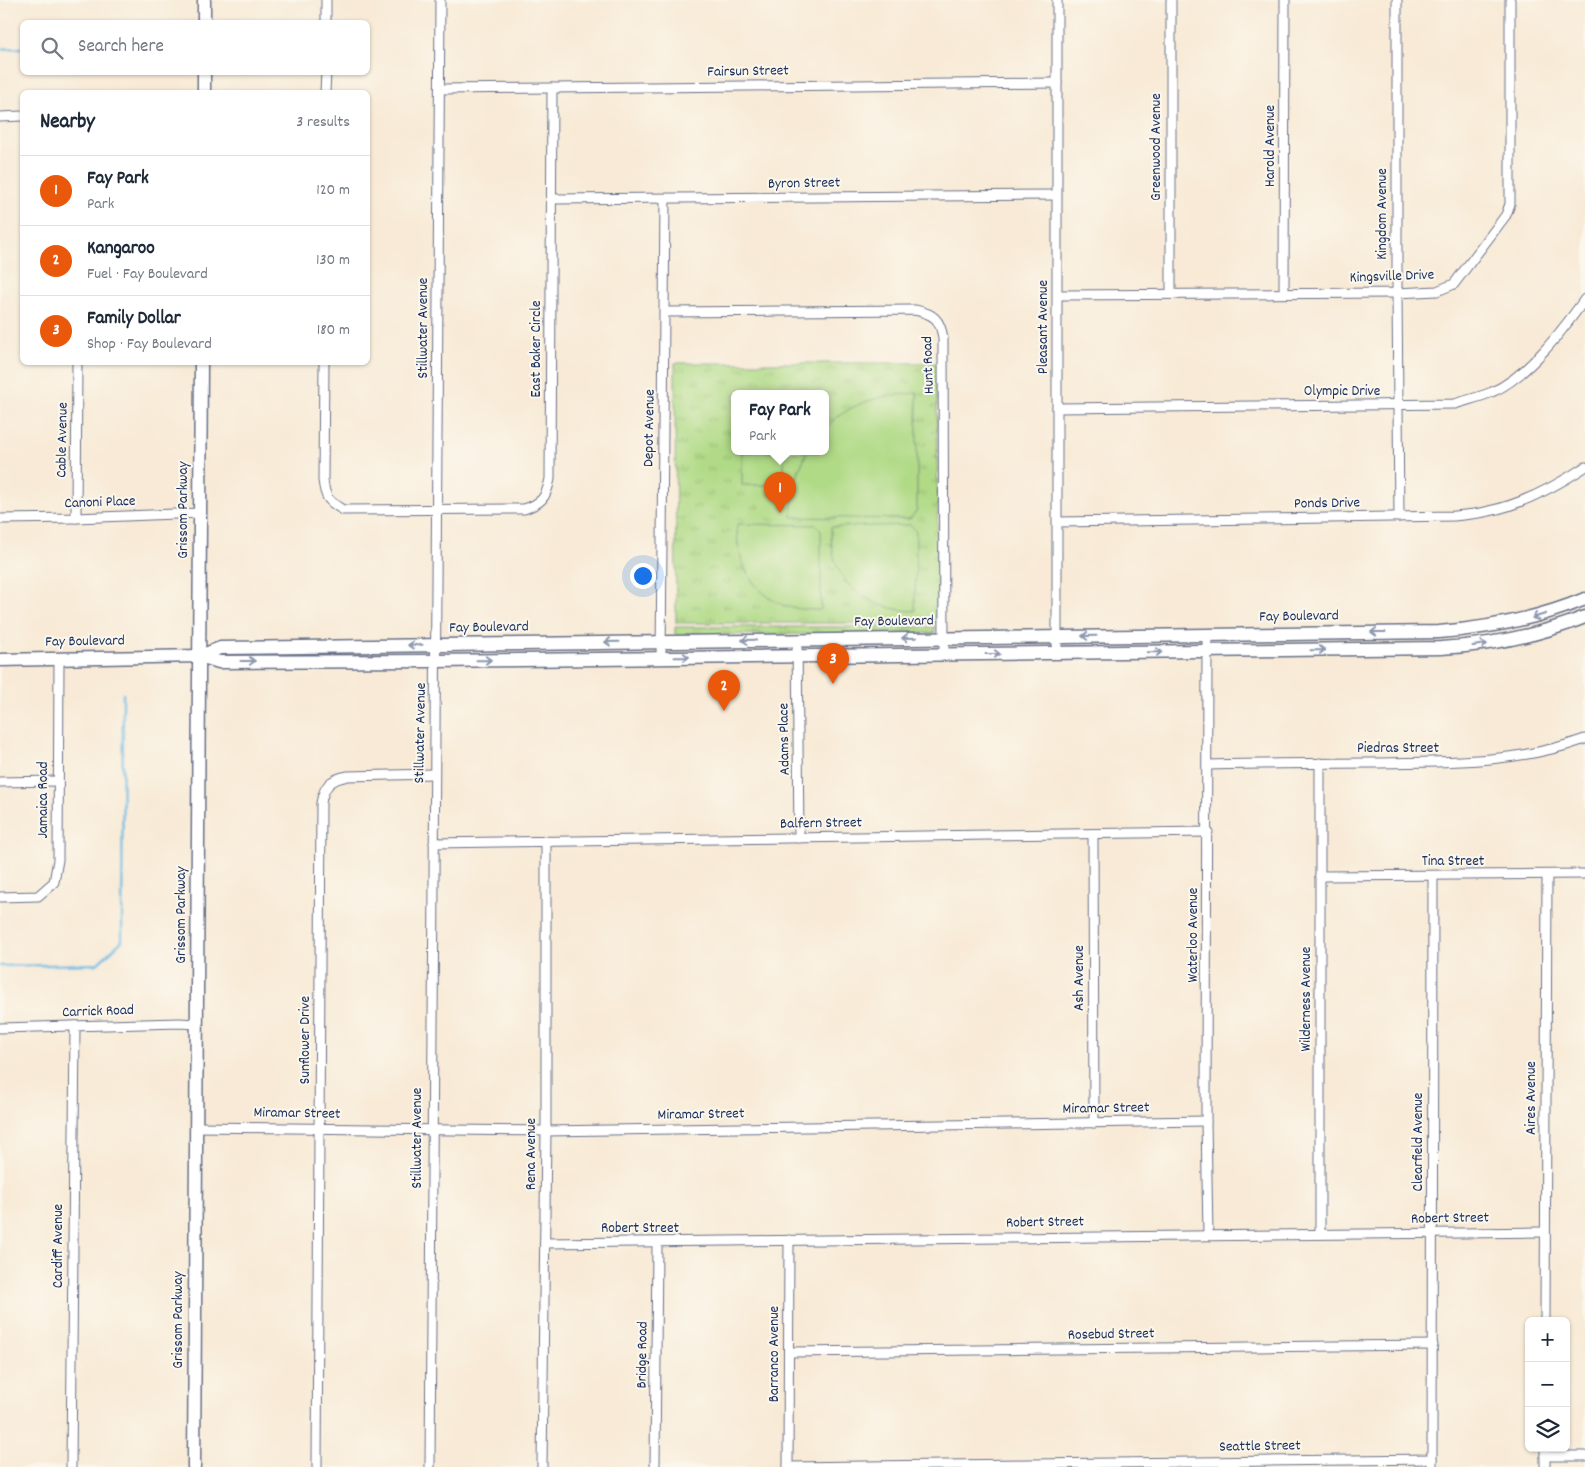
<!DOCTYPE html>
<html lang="en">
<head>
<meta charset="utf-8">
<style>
	body { margin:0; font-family:Dekko,sans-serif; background:#f6f6f7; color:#1f2937 }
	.controls { position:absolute; right:15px; bottom:15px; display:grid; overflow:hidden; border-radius:8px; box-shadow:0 1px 4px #0004 }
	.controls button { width:45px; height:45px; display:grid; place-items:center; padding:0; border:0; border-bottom:1px solid #e0e1e3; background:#fff; color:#1f2937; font:25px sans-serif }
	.you { position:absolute; left:642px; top:575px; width:18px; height:18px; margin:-12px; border:4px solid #fff; border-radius:50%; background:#1a73e8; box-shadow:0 0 0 8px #1a73e833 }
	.badge { display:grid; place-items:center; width:32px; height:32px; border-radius:50%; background:#ea580c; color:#fff; font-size:16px; font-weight:700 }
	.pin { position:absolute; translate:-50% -41px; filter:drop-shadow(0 1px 2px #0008) }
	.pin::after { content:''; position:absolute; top:26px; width:18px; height:15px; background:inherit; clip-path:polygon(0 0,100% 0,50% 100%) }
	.popup { position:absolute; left:731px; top:390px; width:98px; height:65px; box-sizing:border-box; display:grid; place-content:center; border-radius:8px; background:#fff; filter:drop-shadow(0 1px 4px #0005); font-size:16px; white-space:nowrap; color:#747a83 }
	.popup b { font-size:19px; color:#1f2937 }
	.popup::after { content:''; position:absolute; left:50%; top:100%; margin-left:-10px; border:10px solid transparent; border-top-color:#fff }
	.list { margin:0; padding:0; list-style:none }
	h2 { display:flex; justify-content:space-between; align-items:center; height:65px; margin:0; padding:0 20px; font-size:21px }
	h2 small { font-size:16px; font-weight:400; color:#747a83 }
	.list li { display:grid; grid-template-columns:32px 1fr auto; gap:15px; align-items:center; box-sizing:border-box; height:70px; padding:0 20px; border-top:1px solid #e0e1e3 }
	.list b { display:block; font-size:19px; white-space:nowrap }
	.list p { margin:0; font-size:16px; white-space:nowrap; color:#747a83 }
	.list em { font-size:16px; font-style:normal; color:#747a83 }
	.icon { flex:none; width:28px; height:28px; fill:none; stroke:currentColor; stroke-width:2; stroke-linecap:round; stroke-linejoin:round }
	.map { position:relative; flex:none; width:1585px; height:1467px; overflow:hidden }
	.search { position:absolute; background:#fff; box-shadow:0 1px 4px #0004; left:20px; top:20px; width:350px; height:55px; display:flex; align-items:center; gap:12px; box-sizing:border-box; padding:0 18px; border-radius:8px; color:#747a83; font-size:19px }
	.panel { position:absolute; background:#fff; box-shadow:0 1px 4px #0004; left:20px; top:90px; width:350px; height:275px; border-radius:8px }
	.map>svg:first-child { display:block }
</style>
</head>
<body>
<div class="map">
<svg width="1585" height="1467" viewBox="0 0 1585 1467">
	<defs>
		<pattern id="grass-tufts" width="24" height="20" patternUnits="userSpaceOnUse" patternTransform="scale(1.25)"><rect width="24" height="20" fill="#b0da86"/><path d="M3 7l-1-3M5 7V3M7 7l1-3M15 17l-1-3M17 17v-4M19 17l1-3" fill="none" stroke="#97bb76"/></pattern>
	</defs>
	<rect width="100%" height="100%" fill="#fbf7ec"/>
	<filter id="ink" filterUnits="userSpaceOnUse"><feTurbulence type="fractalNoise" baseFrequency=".02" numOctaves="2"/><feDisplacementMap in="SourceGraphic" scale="10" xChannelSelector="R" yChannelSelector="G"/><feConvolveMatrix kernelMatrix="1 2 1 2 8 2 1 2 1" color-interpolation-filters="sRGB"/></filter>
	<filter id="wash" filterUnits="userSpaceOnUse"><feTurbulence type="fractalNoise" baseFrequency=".0096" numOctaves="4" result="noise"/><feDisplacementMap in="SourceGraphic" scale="20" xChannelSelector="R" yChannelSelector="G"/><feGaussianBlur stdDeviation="1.12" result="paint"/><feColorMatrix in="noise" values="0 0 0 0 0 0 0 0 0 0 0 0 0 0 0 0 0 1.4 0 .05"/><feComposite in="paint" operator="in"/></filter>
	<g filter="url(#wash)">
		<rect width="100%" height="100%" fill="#f8ead6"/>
		<g fill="url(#grass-tufts)" stroke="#668472" fill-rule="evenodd">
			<path d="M675 363H937L938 623H676ZM735 394H825V452H735Z"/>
			<path d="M675 627H935V633L675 635Z"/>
		</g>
		<g fill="#b0da86" stroke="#668472">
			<path d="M917 393V510L910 519 792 517C791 493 797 473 807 452H825V428C853 400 880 396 917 393Z"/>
			<rect x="742" y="452" width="42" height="33"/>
			<path d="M737 524 816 525 821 531V610C807 610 792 609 779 603 748 588 736 557 737 524Z"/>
			<path d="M911 525 916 532 915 611C863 609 829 582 831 527Z"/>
		</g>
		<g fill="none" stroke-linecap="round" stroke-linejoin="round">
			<g stroke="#68b9e4" stroke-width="2.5">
				<path d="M0 49 22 48"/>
				<path d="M0 966 97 964 122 941 123 694"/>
			</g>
		</g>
	</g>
	<g filter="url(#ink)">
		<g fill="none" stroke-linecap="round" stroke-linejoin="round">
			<defs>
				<g id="street">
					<path d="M1397 0V293L1399 517"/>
					<path d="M326 22V0"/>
					<path d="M440 89 1057 83"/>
					<path d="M325 92 326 72"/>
					<path d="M0 117 22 116"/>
					<path d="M552 199 1056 195"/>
					<path d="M1284 293 1285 0"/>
					<path d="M1171 294V0"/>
					<path d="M1058 295 1397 293 1437 291 1454 284 1506 215 1510 204V0"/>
					<path d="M665 312 915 310C934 314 940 319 943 338L944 654"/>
					<path d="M324 362 323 480C325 498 328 501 343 510L524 509C542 503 546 498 550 479L552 88"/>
					<path d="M1057 408 1455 404C1467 400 1480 397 1492 392 1528 376 1562 331 1585 299"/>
					<path d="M76 518 77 362"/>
					<path d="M0 519 76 518 200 513"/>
					<path d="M1058 522 1454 516C1466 515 1478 514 1489 511 1524 504 1556 486 1585 467"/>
					<path d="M1207 635 1206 1121 1208 1235"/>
					<path d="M797 640 799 838"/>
					<path d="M1057 654V0"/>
					<path d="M661 658 665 199"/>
					<path d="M1320 763V1234"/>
					<path d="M1208 765C1262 764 1317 763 1371 763 1444 762 1516 764 1585 739"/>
					<path d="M0 782 57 781"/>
					<path d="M1093 834 1094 1123"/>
					<path d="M434 843 1208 832"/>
					<path d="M1320 876 1585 874"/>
					<path d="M0 897 38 896 54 882 58 860 59 659"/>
					<path d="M0 1028 179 1023 197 1024"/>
					<path d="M197 1127 546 1131 1206 1121"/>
					<path d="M545 1243 1545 1232"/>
					<path d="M1545 1321 1547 875"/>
					<path d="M789 1352 1433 1345"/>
					<path d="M1545 1456H1585"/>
					<path d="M71 1467 75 1026"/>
					<path d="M317 1467 321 803C324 786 330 779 348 776L434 774"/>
					<path d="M430 1467 440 0"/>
					<path d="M542 1467 546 1131V841"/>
					<path d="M655 1467 657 1243"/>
					<path d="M788 1467 1432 1459"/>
					<path d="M788 1467 789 1240"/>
					<path d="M1432 1467 1433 876"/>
					<path d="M1545 1467V1448"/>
				</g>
				<g id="secondary">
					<path d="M204 22V0"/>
					<path d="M204 92V72"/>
					<path d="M200 656 220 648 1439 632C1490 628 1537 619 1585 599"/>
					<path d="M0 660 200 656 219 662 436 661 1441 648C1491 645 1538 636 1585 617"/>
					<path d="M194 1467 201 362"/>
				</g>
			</defs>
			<use href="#street" stroke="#687088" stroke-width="11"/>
			<use href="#secondary" stroke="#687088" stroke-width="15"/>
			<use href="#street" stroke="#fff" stroke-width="9"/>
			<use href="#secondary" stroke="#fff" stroke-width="12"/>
		</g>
		<defs><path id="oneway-shaft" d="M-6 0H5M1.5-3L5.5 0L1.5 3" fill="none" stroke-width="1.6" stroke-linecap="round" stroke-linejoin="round" transform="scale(1.25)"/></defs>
		<g stroke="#8d97ae">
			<use href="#oneway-shaft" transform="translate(1539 616) rotate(163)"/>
			<use href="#oneway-shaft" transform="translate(1378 632) rotate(180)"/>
			<use href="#oneway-shaft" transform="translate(1089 636) rotate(179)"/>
			<use href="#oneway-shaft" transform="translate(909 638) rotate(179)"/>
			<use href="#oneway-shaft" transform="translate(749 640) rotate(179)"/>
			<use href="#oneway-shaft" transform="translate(612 642) rotate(179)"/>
			<use href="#oneway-shaft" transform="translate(415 645) rotate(178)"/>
			<use href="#oneway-shaft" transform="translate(1480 645) rotate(-8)"/>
			<use href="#oneway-shaft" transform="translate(1318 650) rotate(-1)"/>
			<use href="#oneway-shaft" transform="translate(1155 652) rotate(-1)"/>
			<use href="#oneway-shaft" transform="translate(993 654)"/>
			<use href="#oneway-shaft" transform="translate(682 657) rotate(-1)"/>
			<use href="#oneway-shaft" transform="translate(484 660) rotate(-1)"/>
			<use href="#oneway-shaft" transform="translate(248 661)"/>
		</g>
	</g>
	<g text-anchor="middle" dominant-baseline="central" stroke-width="4" stroke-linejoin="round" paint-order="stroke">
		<g font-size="15" fill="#1b2f5e" stroke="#fbf7ec">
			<text transform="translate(748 72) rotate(-1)">Fairsun Street</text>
			<text transform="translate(1271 146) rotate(-90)">Harold Avenue</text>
			<text transform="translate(1157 147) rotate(-90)">Greenwood Avenue</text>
			<text transform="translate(804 184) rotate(-1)">Byron Street</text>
			<text transform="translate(1383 214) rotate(-90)">Kingdom Avenue</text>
			<text transform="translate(1392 277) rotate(-2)">Kingsville Drive</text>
			<text transform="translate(1044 327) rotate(-90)">Pleasant Avenue</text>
			<text transform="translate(424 328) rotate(-90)">Stillwater Avenue</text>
			<text transform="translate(537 349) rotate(-90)">East Baker Circle</text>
			<text transform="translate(929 365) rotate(-92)">Hunt Road</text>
			<text x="1342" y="392">Olympic Drive</text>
			<text transform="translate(650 428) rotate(-89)">Depot Avenue</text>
			<text transform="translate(63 440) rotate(-89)">Cable Avenue</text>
			<text transform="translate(100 503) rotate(-2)">Canoni Place</text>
			<text transform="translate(1327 504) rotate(-1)">Ponds Drive</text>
			<text transform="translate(184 510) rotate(-90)">Grissom Parkway</text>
			<text transform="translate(1299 617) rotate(-1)">Fay Boulevard</text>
			<text transform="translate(894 622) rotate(-1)">Fay Boulevard</text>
			<text transform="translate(489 628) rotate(-1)">Fay Boulevard</text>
			<text transform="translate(85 642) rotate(-1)">Fay Boulevard</text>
			<text transform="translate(421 733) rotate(-89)">Stillwater Avenue</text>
			<text transform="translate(785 739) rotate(-91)">Adams Place</text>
			<text x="1398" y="749">Piedras Street</text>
			<text transform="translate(44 800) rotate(-90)">Jamaica Road</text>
			<text transform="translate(821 824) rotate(-1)">Balfern Street</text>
			<text x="1453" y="862">Tina Street</text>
			<text transform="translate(182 915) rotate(-90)">Grissom Parkway</text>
			<text transform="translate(1194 935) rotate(-90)">Waterloo Avenue</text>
			<text transform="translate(1080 978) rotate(-90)">Ash Avenue</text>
			<text transform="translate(1307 999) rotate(-90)">Wilderness Avenue</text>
			<text transform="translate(98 1012) rotate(-2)">Carrick Road</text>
			<text transform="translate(306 1040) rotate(-90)">Sunflower Drive</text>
			<text transform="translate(1532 1098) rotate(-90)">Aires Avenue</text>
			<text transform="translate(1106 1109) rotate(-1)">Miramar Street</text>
			<text transform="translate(297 1114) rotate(1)">Miramar Street</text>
			<text transform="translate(701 1115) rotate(-1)">Miramar Street</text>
			<text transform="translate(418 1138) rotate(-90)">Stillwater Avenue</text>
			<text transform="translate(1419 1142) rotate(-90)">Clearfield Avenue</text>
			<text transform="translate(532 1154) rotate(-90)">Rena Avenue</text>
			<text transform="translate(1450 1219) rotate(-1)">Robert Street</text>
			<text transform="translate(1045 1223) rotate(-1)">Robert Street</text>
			<text x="640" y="1229">Robert Street</text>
			<text transform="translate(59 1246) rotate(-90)">Cardiff Avenue</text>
			<text transform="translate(179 1320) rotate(-90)">Grissom Parkway</text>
			<text transform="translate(1111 1335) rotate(-1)">Rosebud Street</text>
			<text transform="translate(775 1354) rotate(-90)">Barranco Avenue</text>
			<text transform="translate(643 1355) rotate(-89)">Bridge Road</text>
			<text transform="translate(1260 1447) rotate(-1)">Seattle Street</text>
		</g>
	</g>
</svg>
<div class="controls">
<button>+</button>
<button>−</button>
<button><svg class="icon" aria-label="layers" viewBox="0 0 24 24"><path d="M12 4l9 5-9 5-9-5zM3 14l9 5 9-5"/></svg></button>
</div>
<div class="you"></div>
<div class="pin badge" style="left:780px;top:513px">1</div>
<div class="popup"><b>Fay Park</b>Park</div>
<div class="pin badge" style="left:724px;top:711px">2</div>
<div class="pin badge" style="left:833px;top:684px">3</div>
<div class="search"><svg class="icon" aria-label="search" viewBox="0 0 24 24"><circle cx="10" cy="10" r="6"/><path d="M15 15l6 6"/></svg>Search here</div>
<section class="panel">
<h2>Nearby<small>3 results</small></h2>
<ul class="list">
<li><span class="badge">1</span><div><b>Fay Park</b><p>Park</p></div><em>120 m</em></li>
<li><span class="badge">2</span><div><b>Kangaroo</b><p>Fuel · Fay Boulevard</p></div><em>130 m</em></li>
<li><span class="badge">3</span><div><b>Family Dollar</b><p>Shop · Fay Boulevard</p></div><em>180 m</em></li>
</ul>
</section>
</div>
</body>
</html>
